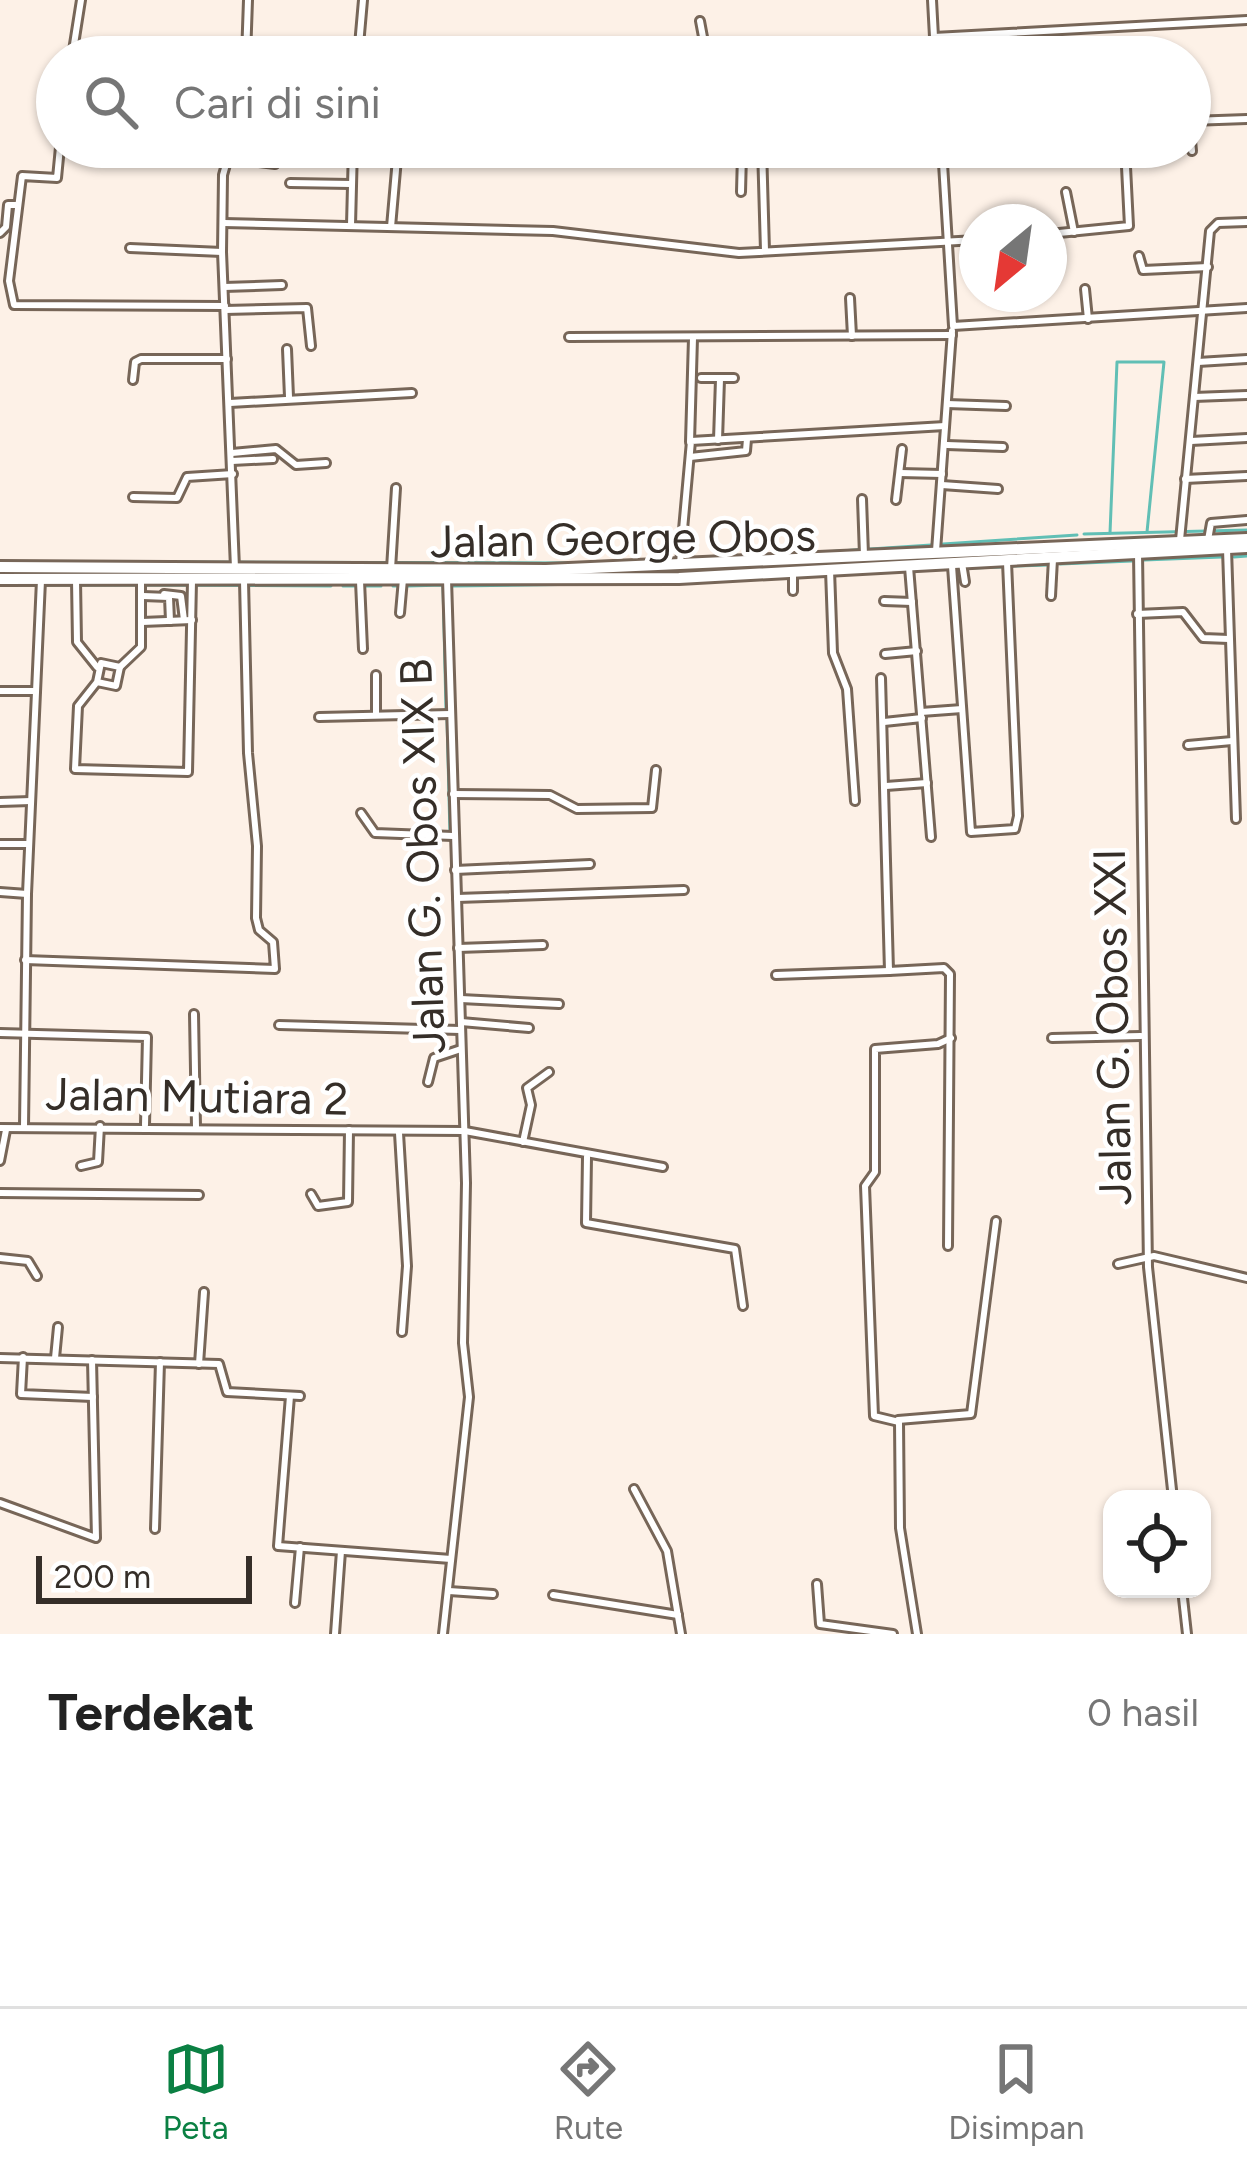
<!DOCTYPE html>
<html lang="id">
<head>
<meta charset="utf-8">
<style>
	body { margin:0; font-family:Figtree,sans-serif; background:#f6f6f6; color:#222 }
	.controls { position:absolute; right:36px; bottom:36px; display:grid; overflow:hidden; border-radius:24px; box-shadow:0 3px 9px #0004 }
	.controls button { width:108px; height:108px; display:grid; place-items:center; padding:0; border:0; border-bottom:3px solid #e0e0e0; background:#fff; color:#222; font:60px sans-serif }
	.compass { position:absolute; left:959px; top:204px; width:108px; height:108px; border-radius:50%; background:#fff; box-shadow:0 3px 9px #0004; rotate:209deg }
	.scale { position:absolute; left:36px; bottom:30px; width:216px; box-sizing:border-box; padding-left:12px; border:6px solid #352e28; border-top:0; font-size:33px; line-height:42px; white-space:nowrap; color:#352e28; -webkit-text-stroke:9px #fff; paint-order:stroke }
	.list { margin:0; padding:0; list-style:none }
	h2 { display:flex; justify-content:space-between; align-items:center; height:156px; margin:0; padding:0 48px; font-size:51px }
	h2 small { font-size:39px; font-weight:400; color:#767676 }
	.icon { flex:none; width:66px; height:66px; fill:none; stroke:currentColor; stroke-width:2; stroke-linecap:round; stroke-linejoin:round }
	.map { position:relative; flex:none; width:1247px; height:1634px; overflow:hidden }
	.search { position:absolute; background:#fff; box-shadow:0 3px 9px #0004; left:36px; right:36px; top:36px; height:132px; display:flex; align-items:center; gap:30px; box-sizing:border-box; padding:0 42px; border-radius:66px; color:#767676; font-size:45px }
	.sheet { height:372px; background:#fff }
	nav { display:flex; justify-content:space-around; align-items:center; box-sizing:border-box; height:168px; border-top:3px solid #e0e0e0; background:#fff; font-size:33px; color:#767676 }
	nav a { display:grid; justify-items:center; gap:6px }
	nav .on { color:#0b8043 }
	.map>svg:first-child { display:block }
</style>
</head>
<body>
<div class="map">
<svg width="1247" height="1634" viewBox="0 0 1247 1634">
	<rect width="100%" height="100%" fill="#fdf1e7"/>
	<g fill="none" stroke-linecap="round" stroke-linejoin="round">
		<g stroke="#61bfb5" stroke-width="3">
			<path d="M1110 533 1117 362H1164L1147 532"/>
			<path d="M1084 534 1247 530"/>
			<path d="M943 544 1077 535"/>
			<path d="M825 552 931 545"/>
			<path d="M1234 557 1247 556"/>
			<path d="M1144 560 1222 557"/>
			<path d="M81 562 588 563"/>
			<path d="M1060 564 1132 561"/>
			<path d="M1013 566 1048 565"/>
			<path d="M969 568 1001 567"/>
			<path d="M918 570 946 569"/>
			<path d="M604 584 617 583"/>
			<path d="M0 585H35"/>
			<path d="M46 585H135"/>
			<path d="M147 585 331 586"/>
			<path d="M343 586H354"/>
			<path d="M366 586H381"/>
			<path d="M393 586H396"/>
			<path d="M408 586 443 585 446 710"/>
			<path d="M453 586 592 584"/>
			<path d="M447 718 450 835"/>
			<path d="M439 1634 454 1511"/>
		</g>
		<defs>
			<g id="minor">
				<path d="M932 0 934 37"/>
				<path d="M700 21 706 53 934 45"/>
				<path d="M72 57 81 0"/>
				<path d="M246 57 248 0"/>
				<path d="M358 57 363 0"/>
				<path d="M382 57 383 51"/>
				<path d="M496 57 505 54"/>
				<path d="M936 57 934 37 1247 20"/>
				<path d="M1190 121 1247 119"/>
				<path d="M1190 130 1192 151"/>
				<path d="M60 147 57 178 22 176 9 281 14 305 225 306"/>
				<path d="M231 147 223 175 222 252 235 568"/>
				<path d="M762 147 765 251"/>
				<path d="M942 147 953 326 1247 308"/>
				<path d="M639 148 737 153 830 147"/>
				<path d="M297 149 353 151"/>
				<path d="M227 158 275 164"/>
				<path d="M290 183 351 184"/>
				<path d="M741 192 742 154"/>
				<path d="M1066 192 1074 232"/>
				<path d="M224 223 553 231 739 253 977 240"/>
				<path d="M351 225 353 147"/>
				<path d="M391 227 398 147"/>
				<path d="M0 233 6 227 8 205H16"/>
				<path d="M1049 234 1129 226 1125 147"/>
				<path d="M130 248 222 252"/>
				<path d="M1139 256 1143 270 1208 267"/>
				<path d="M224 287 282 285"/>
				<path d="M1085 289 1088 319"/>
				<path d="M850 298 852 336"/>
				<path d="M225 310 307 308 311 346"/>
				<path d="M569 337 952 335"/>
				<path d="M287 349 289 397"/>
				<path d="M1198 362 1247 359"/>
				<path d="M701 378H734"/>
				<path d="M133 380 135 362 141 359H227"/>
				<path d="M1194 397 1247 395"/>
				<path d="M230 403 412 393"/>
				<path d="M947 404 1006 406"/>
				<path d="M718 440 720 379"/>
				<path d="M1191 441 1247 438"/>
				<path d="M690 442 693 338"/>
				<path d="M947 445 1003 447"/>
				<path d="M232 453 276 449 296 465 326 463"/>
				<path d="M690 457 746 451 747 439"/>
				<path d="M232 461 273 459"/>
				<path d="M900 473 942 474"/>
				<path d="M1185 479 1247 476"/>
				<path d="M942 485 998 489"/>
				<path d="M133 497 177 498 187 477 233 474"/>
				<path d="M862 499 864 555"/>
				<path d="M896 500 902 449"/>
				<path d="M1180 540 1210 231 1218 223 1247 222"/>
				<path d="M1208 540 1211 523 1247 520"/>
				<path d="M1227 549 1236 819"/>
				<path d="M936 551 952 331"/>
				<path d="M1138 553 1148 1267 1173 1499"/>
				<path d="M680 563 691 441 945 426"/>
				<path d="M962 563 965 582"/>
				<path d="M952 566 971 832 1015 829 1018 816 1007 562"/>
				<path d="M909 567 931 837"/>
				<path d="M391 569 396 488"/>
				<path d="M793 570V591"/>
				<path d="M830 570 833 653 847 689 855 801"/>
				<path d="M76 580 77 642 97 667"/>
				<path d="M360 581 363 649"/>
				<path d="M164 594 181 596 184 620"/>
				<path d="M143 596 169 597 170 621"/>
				<path d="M1051 596 1053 559"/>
				<path d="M884 601 912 602"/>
				<path d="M400 613 403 579"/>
				<path d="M1137 614 1183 612 1203 638 1229 639"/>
				<path d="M142 622 192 620"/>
				<path d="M885 654 917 651"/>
				<path d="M120 667 141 647V580"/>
				<path d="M376 675V715"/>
				<path d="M881 678 889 971 944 968 950 974 948 1246"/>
				<path d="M97 682 116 686 120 667 101 663 97 682 78 706 75 769 188 772 192 581"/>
				<path d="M0 691H36"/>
				<path d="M921 712 962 709"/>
				<path d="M319 717 450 714"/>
				<path d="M884 722 922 718"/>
				<path d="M1188 745 1232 741"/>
				<path d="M886 786 927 783"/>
				<path d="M453 794 550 795 577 809 652 808 656 770"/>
				<path d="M0 802 31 801"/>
				<path d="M361 813 375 833 453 836"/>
				<path d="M0 844H29"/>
				<path d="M455 870 590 864"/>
				<path d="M0 892 27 894"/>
				<path d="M457 898 684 890"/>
				<path d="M458 948 543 945"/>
				<path d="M25 960 275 969 273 942 259 930 256 918 257 846 248 753 244 581"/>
				<path d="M776 975 889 971"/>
				<path d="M461 999 559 1004"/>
				<path d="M194 1014 196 1127"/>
				<path d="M461 1022 529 1028"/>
				<path d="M279 1025 460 1030"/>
				<path d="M0 1033 147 1037 145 1125"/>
				<path d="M1052 1038 1141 1036"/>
				<path d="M428 1082 434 1058 461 1049"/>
				<path d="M24 1127 27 894 41 580"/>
				<path d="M0 1128 465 1131 663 1167"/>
				<path d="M399 1133 407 1266 402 1332"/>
				<path d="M523 1142 531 1105 527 1088 549 1072"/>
				<path d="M587 1157 586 1223 735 1249 743 1306"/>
				<path d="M0 1161 6 1130"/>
				<path d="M81 1166 98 1162 100 1126"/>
				<path d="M0 1193 199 1195"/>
				<path d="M311 1194 318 1206 348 1202 349 1130"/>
				<path d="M0 1258 28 1261 37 1276"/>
				<path d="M1118 1264 1154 1256 1247 1278"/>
				<path d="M23 1357 21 1394 93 1397"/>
				<path d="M0 1358 219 1364 227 1392 300 1396"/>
				<path d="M55 1358 58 1327"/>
				<path d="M199 1364 204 1292"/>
				<path d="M290 1396 278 1546 451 1559"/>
				<path d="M898 1420 971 1414 996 1221"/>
				<path d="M634 1489 667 1551 681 1634"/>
				<path d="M0 1503 96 1538 92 1360"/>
				<path d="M155 1529 160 1362"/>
				<path d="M817 1584 820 1624 893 1634"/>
				<path d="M1182 1589 1187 1634"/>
				<path d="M449 1591 493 1594"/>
				<path d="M553 1595 678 1615"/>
				<path d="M295 1603 300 1547"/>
				<path d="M335 1634 341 1551"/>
				<path d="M443 1634 469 1397 463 1343 466 1183 447 579"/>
				<path d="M917 1634 900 1528 899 1422 874 1416 865 1186 875 1172V1049L938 1044 951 1038"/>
			</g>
			<g id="primary">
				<path d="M0 567 546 570 1247 539"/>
				<path d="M0 579 679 578 1247 547"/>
			</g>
		</defs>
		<use href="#minor" stroke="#776658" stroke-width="12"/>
		<use href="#primary" stroke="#776658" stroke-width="16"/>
		<use href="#minor" stroke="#fff" stroke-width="6"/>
		<use href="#primary" stroke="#fff" stroke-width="10"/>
	</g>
	<g text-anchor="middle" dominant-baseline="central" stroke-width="9" stroke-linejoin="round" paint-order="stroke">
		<g font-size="45" fill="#352e28" stroke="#fff">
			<text transform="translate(623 538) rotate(-1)">Jalan George Obos</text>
			<text transform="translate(422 856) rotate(-92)">Jalan G. Obos XIX B</text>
			<text transform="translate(1112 1027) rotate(-91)">Jalan G. Obos XXI</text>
			<text transform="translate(197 1096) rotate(1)">Jalan Mutiara 2</text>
		</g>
	</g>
</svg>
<div class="controls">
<button><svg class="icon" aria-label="locate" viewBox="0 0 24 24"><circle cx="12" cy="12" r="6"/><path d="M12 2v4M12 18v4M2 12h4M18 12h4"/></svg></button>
</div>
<svg class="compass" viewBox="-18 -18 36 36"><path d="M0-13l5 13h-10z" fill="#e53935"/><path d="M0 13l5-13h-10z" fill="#767676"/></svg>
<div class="scale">200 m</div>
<div class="search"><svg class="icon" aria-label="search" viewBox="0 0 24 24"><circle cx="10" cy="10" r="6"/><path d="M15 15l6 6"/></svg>Cari di sini</div>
</div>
<section class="sheet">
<h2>Terdekat<small>0 hasil</small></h2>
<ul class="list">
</ul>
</section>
<nav>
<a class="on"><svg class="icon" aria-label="map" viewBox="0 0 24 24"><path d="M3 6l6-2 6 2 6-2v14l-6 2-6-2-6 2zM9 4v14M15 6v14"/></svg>Peta</a>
<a><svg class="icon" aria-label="directions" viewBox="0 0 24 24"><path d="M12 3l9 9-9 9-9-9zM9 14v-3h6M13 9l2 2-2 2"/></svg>Rute</a>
<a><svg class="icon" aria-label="saved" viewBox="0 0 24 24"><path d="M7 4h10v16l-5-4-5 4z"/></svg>Disimpan</a>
</nav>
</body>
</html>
